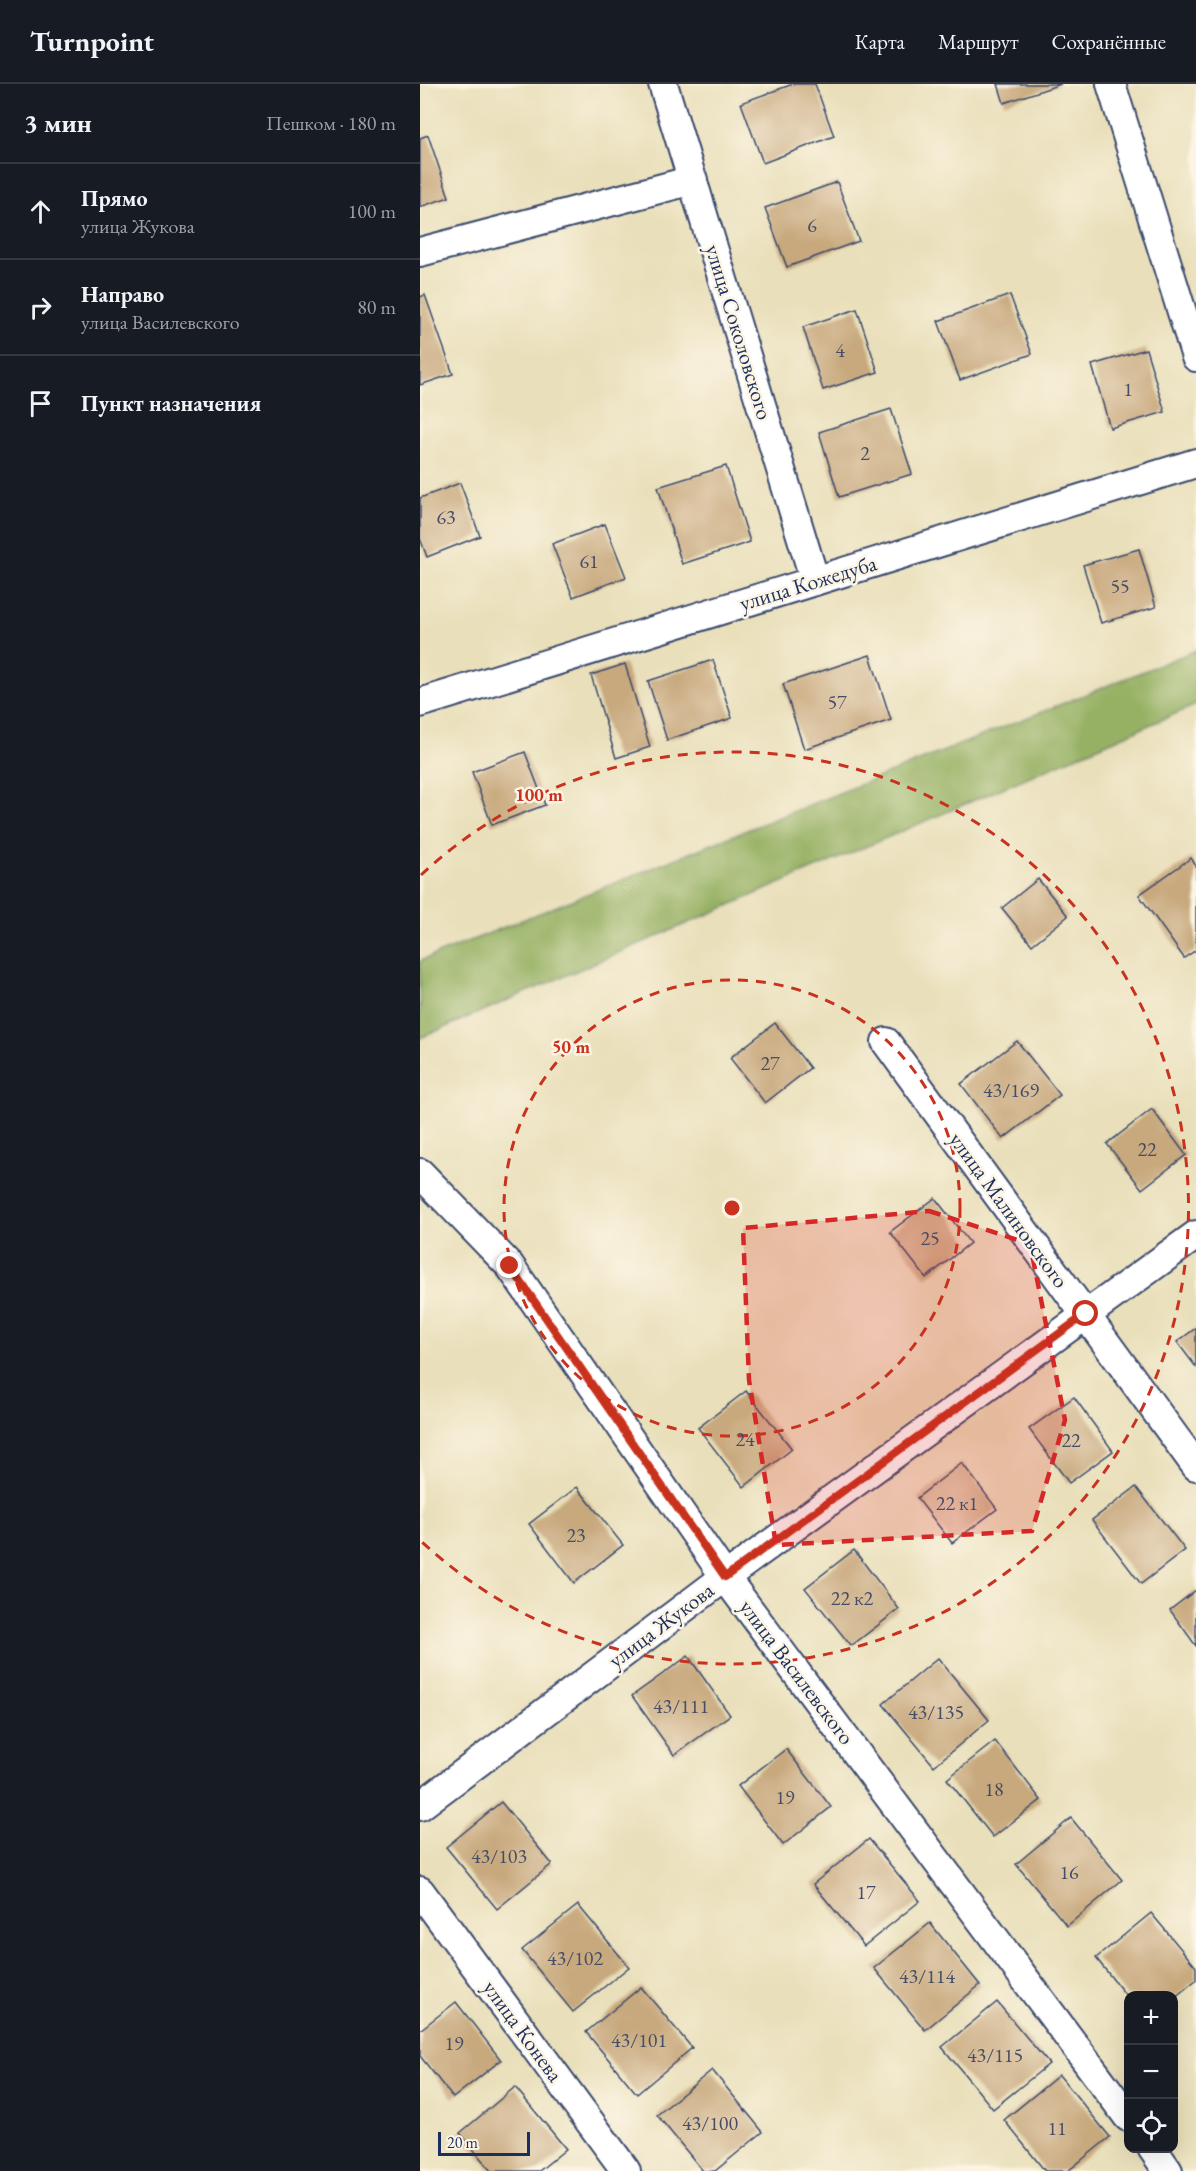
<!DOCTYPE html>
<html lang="ru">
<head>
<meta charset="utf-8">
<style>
	body { margin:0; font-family:"EB Garamond",serif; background:#20242c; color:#f1f3f6 }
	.controls { position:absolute; right:18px; bottom:18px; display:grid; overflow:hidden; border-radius:12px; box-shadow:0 6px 24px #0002 }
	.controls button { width:54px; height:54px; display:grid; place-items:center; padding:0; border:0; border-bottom:2px solid #363941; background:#171b24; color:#f1f3f6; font:30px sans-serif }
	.scale { position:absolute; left:18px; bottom:15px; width:92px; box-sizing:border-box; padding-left:6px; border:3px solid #1b2f5e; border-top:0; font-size:16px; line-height:21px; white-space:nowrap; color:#1b2f5e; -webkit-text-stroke:4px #fcf5e5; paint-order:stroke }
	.stop { position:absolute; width:18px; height:18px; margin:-14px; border:4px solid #c8321e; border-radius:50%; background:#fff }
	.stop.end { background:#c8321e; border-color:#fff; box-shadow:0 2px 6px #0008 }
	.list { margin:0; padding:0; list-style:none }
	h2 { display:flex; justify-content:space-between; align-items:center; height:78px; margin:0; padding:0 24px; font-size:26px }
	h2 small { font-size:20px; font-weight:400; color:#9ea1a6 }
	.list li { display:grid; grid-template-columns:39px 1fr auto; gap:18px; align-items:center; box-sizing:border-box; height:96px; padding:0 24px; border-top:2px solid #363941 }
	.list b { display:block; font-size:22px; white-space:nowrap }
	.list p { margin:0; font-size:20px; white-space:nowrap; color:#9ea1a6 }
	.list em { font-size:20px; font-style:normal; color:#9ea1a6 }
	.icon { flex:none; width:33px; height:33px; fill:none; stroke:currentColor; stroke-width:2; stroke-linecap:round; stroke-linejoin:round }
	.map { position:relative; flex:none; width:776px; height:2087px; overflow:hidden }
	header { display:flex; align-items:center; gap:36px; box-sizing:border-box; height:84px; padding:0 30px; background:#171b24; border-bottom:2px solid #363941 }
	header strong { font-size:28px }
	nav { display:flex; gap:33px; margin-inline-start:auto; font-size:21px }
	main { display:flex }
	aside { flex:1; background:#171b24 }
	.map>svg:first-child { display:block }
</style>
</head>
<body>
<header>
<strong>Turnpoint</strong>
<nav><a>Карта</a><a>Маршрут</a><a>Сохранённые</a></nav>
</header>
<main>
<aside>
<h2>3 мин<small>Пешком · 180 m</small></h2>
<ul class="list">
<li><svg class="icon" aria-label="ahead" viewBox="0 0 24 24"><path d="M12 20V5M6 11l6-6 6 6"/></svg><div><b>Прямо</b><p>улица Жукова</p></div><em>100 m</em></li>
<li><svg class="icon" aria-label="right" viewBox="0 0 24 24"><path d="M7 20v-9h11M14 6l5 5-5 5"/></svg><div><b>Направо</b><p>улица Василевского</p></div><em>80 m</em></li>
<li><svg class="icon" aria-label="arrive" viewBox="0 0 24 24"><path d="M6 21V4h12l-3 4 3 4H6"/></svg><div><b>Пункт назначения</b></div></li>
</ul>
</aside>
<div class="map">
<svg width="776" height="2087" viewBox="0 0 776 2087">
	<rect width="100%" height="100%" fill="#fcf5e5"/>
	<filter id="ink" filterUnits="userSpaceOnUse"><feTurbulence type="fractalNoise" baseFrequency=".0167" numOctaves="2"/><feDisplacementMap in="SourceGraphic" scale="12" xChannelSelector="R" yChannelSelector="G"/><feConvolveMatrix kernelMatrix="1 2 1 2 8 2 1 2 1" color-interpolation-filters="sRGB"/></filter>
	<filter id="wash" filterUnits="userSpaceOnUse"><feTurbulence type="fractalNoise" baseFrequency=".008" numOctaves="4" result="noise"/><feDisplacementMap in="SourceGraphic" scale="24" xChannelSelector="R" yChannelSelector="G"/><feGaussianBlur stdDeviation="1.35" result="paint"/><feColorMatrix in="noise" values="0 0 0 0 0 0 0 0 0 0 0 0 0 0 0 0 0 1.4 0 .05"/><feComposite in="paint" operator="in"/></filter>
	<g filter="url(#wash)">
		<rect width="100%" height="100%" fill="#e9dfba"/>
		<path fill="#96b163" stroke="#587060" stroke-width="1.5" d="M776 566V621L0 954V877Z"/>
		<g id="blocks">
			<g fill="#c8a87d">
				<path d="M373 0H395L414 52 343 79 321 19Z"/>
				<path d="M578 0H641L584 19Z"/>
				<path d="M8 51 29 113 0 123V54Z"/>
				<path d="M417 98 439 157 367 183 345 124Z"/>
				<path d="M5 211 33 290 0 301V213Z"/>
				<path d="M590 211 612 270 540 296 518 237Z"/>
				<path d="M437 225 458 288 403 306 383 243Z"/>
				<path d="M726 265 745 328 690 344 672 281Z"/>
				<path d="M471 325 492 390 419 413 399 348Z"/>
				<path d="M306 382 330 458 262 480 238 403Z"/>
				<path d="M40 399 60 452 7 473 0 454V414Z"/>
				<path d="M185 440 206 493 153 513 132 460Z"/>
				<path d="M719 465 736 523 681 539 663 481Z"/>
				<path d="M450 571 471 636 384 665 363 600Z"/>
				<path d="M293 576 312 634 247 656 228 597Z"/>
				<path d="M205 580 230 663 196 674 171 591Z"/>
				<path d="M105 668 125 721 72 741 52 688Z"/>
				<path d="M771 774 776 782V866L764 874 719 811Z"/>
				<path d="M618 795 648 832 612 861 582 824Z"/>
				<path d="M355 939 390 984 345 1019 310 974Z"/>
				<path d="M597 957 640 1011 583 1055 541 1000Z"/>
				<path d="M732 1025 766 1071 722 1105 687 1060Z"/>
				<path d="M515 1114 550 1159 506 1194 470 1148Z"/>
				<path d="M776 1244V1283L757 1258Z"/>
				<path d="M326 1307 372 1365 324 1403 278 1344Z"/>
				<path d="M654 1313 693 1367 649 1399 609 1345Z"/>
				<path d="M542 1379 577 1425 532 1459 497 1414Z"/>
				<path d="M157 1403 203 1461 154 1499 109 1440Z"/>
				<path d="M716 1403 765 1466 721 1500 672 1436Z"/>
				<path d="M434 1466 479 1525 431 1562 385 1504Z"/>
				<path d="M776 1506V1562L750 1526Z"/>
				<path d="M268 1572 310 1631 254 1671 212 1612Z"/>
				<path d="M518 1574 569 1636 514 1682 463 1620Z"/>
				<path d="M575 1657 621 1716 573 1753 527 1695Z"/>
				<path d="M366 1665 411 1723 363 1761 318 1702Z"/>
				<path d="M81 1718 132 1780 77 1825 26 1763Z"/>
				<path d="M651 1734 702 1796 647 1842 596 1780Z"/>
				<path d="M449 1755 500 1817 444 1862 393 1800Z"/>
				<path d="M158 1821 209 1883 153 1928 102 1866Z"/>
				<path d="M731 1829 776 1883V1896L754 1914V1912H708V1914L676 1874Z"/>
				<path d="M510 1839 560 1901 505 1946 454 1884Z"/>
				<path d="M221 1903 272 1964 217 2010 166 1948Z"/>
				<path d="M36 1918 81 1976 33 2014 0 1972V1946Z"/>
				<path d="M577 1918 629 1980 573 2025 522 1963Z"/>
				<path d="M292 1986 343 2048 295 2087H283L237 2031Z"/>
				<path d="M639 1991 690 2053 648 2087H625L584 2036Z"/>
				<path d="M95 2003 146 2065 119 2087H71L40 2049Z"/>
			</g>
		</g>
	</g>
	<g filter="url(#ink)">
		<use href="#blocks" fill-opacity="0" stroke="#3a496c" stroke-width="1.5"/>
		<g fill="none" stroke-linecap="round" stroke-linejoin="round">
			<defs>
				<g id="street">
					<path d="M243 0 395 497"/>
					<path d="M691 0 776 273"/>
					<path d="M0 168 273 96"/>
					<path d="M0 619 776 379"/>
					<path d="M466 958 776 1382"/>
					<path d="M0 1089 90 1182 305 1493 708 2033"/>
					<path d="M0 1722 305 1493 776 1151"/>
					<path d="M0 1807 206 2087"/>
					<path d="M732 2064 748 2087"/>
				</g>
			</defs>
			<use href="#street" stroke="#3a496c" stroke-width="32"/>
			<use href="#street" stroke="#fff" stroke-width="28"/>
		</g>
	</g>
	<g fill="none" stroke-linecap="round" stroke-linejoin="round" filter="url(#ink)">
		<path stroke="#c8321e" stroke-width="8" d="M90 1182 305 1493 666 1230"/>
	</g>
	<path fill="#d62828" fill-opacity="0.2" stroke="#d62828" stroke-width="4.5" stroke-dasharray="12 8" stroke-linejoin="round" d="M509 1127 610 1160 645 1336 612 1447 356 1461 329 1296 323 1144Z"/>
	<g fill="none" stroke="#c8321e" stroke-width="3" stroke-dasharray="10 8">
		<circle cx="312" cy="1124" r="228"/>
		<path d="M1 791A456 456 0 1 1 1 1457"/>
	</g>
	<g text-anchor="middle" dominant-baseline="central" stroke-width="5" stroke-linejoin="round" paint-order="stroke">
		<g font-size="20" fill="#464d66">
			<text x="392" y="141">6</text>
			<text x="420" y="266">4</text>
			<text x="708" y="305">1</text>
			<text x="445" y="369">2</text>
			<text x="26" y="433">63</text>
			<text x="169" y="477">61</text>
			<text x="700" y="502">55</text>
			<text x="417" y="618">57</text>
			<text x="350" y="979">27</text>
			<text x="591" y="1006">43/169</text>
			<text x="727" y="1065">22</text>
			<text x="510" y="1154">25</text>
			<text x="325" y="1355">24</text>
			<text x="651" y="1356">22</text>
			<text x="537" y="1419">22 к1</text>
			<text x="156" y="1451">23</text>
			<text x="432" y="1514">22 к2</text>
			<text x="261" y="1622">43/111</text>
			<text x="516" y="1628">43/135</text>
			<text x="574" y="1705">18</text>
			<text x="365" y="1713">19</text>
			<text x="79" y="1772">43/103</text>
			<text x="649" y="1788">16</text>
			<text x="446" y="1808">17</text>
			<text x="155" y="1874">43/102</text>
			<text x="507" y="1892">43/114</text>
			<text x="219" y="1956">43/101</text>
			<text x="34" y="1959">19</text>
			<text x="575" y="1971">43/115</text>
			<text x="290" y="2039">43/100</text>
			<text x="637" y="2044">11</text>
		</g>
		<g font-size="22" fill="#1b2f5e" stroke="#fcf5e5">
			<text transform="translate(319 248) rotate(73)">улица Соколовского</text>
			<text transform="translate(388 499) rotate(-17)">улица Кожедуба</text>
			<text transform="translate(589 1126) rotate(54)">улица Малиновского</text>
			<text transform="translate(241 1541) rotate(-37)">улица Жукова</text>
			<text transform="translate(377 1588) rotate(53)">улица Василевского</text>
			<text transform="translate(103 1947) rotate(54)">улица Конева</text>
		</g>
	</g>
	<circle cx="312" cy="1124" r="9" fill="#c8321e" stroke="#fcf5e5" stroke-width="3"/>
	<g font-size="18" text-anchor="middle" font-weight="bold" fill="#c8321e" stroke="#fcf5e5" stroke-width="5" stroke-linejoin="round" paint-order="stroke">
		<text x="119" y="717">100 m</text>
		<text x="151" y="969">50 m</text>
	</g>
</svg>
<div class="controls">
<button>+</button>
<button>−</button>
<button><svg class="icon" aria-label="locate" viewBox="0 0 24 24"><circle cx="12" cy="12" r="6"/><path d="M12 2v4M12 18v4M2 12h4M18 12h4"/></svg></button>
</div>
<div class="scale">20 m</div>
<div class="stop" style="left:666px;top:1230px"></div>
<div class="stop end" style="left:90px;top:1182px"></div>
</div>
</main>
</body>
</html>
